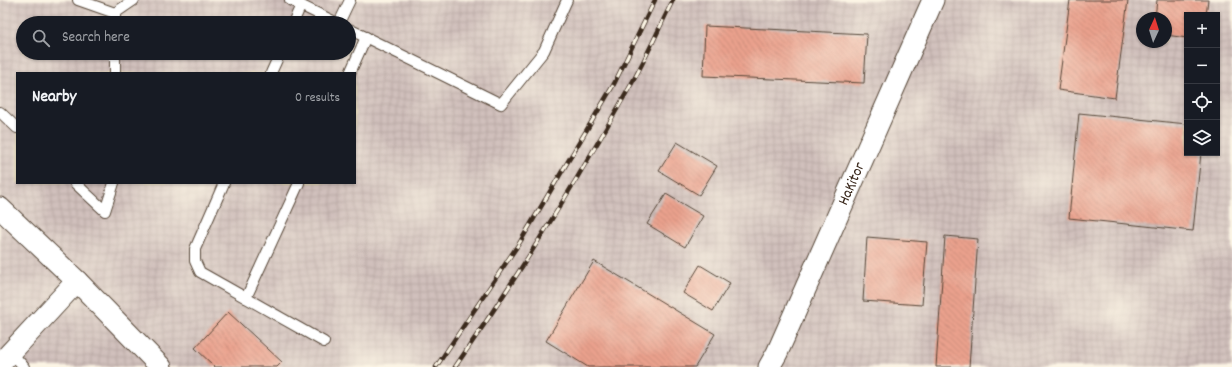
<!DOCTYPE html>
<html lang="en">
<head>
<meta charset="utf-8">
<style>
	body { margin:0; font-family:Dekko,sans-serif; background:#20242c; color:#f1f3f6 }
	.controls { position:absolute; right:12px; top:12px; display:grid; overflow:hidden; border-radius:0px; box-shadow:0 1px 3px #0004 }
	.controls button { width:36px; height:36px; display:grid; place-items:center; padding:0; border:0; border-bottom:1px solid #363941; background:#171b24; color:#f1f3f6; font:20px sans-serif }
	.compass { position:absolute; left:1136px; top:12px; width:36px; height:36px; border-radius:50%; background:#171b24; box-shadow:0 1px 3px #0004; rotate:4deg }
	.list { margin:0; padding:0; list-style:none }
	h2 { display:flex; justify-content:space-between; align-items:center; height:52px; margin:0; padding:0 16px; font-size:17px }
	h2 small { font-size:13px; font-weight:400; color:#9ea1a6 }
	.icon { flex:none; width:22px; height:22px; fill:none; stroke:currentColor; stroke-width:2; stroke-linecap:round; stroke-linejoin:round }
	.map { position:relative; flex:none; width:1232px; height:367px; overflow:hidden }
	.search { position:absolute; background:#171b24; box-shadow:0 1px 3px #0004; left:16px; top:16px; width:340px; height:44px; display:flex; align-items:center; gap:10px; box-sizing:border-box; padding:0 14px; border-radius:22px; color:#9ea1a6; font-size:15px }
	.panel { position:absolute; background:#171b24; box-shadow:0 1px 3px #0004; left:16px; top:72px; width:340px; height:112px; border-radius:0px }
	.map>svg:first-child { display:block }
</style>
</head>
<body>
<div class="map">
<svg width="1232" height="367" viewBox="0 0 1232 367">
	<defs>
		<pattern id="industrial-grid" width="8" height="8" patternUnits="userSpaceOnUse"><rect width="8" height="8" fill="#d0c0bc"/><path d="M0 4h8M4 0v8" fill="none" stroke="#b4a5a1"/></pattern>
		<pattern id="building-back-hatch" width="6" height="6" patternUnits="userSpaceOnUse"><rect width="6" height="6" fill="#eaa18d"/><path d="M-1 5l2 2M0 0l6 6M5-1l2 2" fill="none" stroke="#bf8373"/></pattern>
	</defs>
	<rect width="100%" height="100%" fill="#fcf5e5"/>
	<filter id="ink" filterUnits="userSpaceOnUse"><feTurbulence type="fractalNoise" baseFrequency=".025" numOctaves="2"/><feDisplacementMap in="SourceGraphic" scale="8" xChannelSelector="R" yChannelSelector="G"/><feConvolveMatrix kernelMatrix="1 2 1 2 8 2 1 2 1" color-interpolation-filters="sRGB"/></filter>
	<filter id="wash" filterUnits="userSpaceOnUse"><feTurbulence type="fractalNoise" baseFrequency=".012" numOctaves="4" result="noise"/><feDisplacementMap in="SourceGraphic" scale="16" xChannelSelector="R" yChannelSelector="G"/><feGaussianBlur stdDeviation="0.9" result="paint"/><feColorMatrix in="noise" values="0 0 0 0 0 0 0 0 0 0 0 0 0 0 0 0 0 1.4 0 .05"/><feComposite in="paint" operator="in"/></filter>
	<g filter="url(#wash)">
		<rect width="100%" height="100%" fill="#ebdfbb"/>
		<path fill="url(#industrial-grid)" fill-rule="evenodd" d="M0 0H1232V367H0ZM1187 15H1217V153H1187ZM1142 18H1166V42H1142ZM23 23H349V53H23ZM17 73H355V183H17Z"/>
		<g id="blocks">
			<g fill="url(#building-back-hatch)">
				<path d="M1070 0H1128L1115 98 1058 90Z"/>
				<path d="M1157 0H1208L1206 15H1187V38L1166 35V18H1155Z"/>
				<path d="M705 26 867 34 864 83 703 76Z"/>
				<path d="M1079 113 1187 124V153H1201L1193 231 1069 218Z"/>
				<path d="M677 142 717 166 699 195 659 171Z"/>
				<path d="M666 194 703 216 685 247 647 224Z"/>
				<path d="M945 236 978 239 969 367H936Z"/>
				<path d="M867 237 927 242 922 305 863 301Z"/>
				<path d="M594 261 715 334 695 367H588L546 341Z"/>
				<path d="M700 265 730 283 713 311 683 293Z"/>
				<path d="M228 312 282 362 277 367H215L195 348Z"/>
			</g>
		</g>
	</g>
	<g filter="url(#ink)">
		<use href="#blocks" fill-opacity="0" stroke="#554536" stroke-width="1"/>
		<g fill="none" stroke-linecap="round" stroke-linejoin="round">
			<defs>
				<g id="service">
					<path d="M78 0 115 13V23"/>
					<path d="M290 0 337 23"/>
					<path d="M115 13 134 0"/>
					<path d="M293 23 301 5"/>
					<path d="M339 23 350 0"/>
					<path d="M349 29 501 104 544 51 567 0"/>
					<path d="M115 53V73"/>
					<path d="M271 73 280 53"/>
					<path d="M350 73 366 37"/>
					<path d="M0 112 17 128"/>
					<path d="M75 183 105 211 114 183"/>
					<path d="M224 183 195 249V261L200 272 324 342"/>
					<path d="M246 298 299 183"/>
					<path d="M11 352 24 367"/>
				</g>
				<g id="minor">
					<path d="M0 208 77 281 161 367"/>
					<path d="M0 364 77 281"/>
					<path id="s1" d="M769 367 777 353 933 0"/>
				</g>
			</defs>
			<use href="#service" stroke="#554536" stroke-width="12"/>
			<use href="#minor" stroke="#554536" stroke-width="23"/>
			<use href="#service" stroke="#fff" stroke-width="10"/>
			<use href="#minor" stroke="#fff" stroke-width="21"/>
			<defs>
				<g id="rail">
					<path d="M436 367 520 242 614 84 655 0"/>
					<path d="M455 367C517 278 575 184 628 90 645 61 658 30 673 0"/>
				</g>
			</defs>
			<use href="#rail" stroke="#3b2a1e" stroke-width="4.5"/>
			<use href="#rail" stroke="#fcf5e5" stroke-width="3" stroke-dasharray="9" stroke-linecap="butt"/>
		</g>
	</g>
	<g text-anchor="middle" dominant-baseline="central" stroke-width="3.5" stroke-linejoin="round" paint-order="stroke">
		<g font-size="16" fill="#3b2a1e" stroke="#fcf5e5">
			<text stroke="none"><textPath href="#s1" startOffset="201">HaKitor</textPath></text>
		</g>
	</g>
</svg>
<div class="controls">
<button>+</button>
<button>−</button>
<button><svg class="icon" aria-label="locate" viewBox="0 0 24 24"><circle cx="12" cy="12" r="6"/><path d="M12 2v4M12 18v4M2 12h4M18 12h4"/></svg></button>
<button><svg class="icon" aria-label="layers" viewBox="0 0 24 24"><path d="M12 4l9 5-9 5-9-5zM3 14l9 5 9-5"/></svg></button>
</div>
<svg class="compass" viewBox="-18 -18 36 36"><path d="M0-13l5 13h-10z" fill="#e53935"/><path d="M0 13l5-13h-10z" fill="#9ea1a6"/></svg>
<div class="search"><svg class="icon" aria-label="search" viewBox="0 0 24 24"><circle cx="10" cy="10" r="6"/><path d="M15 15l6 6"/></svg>Search here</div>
<section class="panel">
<h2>Nearby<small>0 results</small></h2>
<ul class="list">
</ul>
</section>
</div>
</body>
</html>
